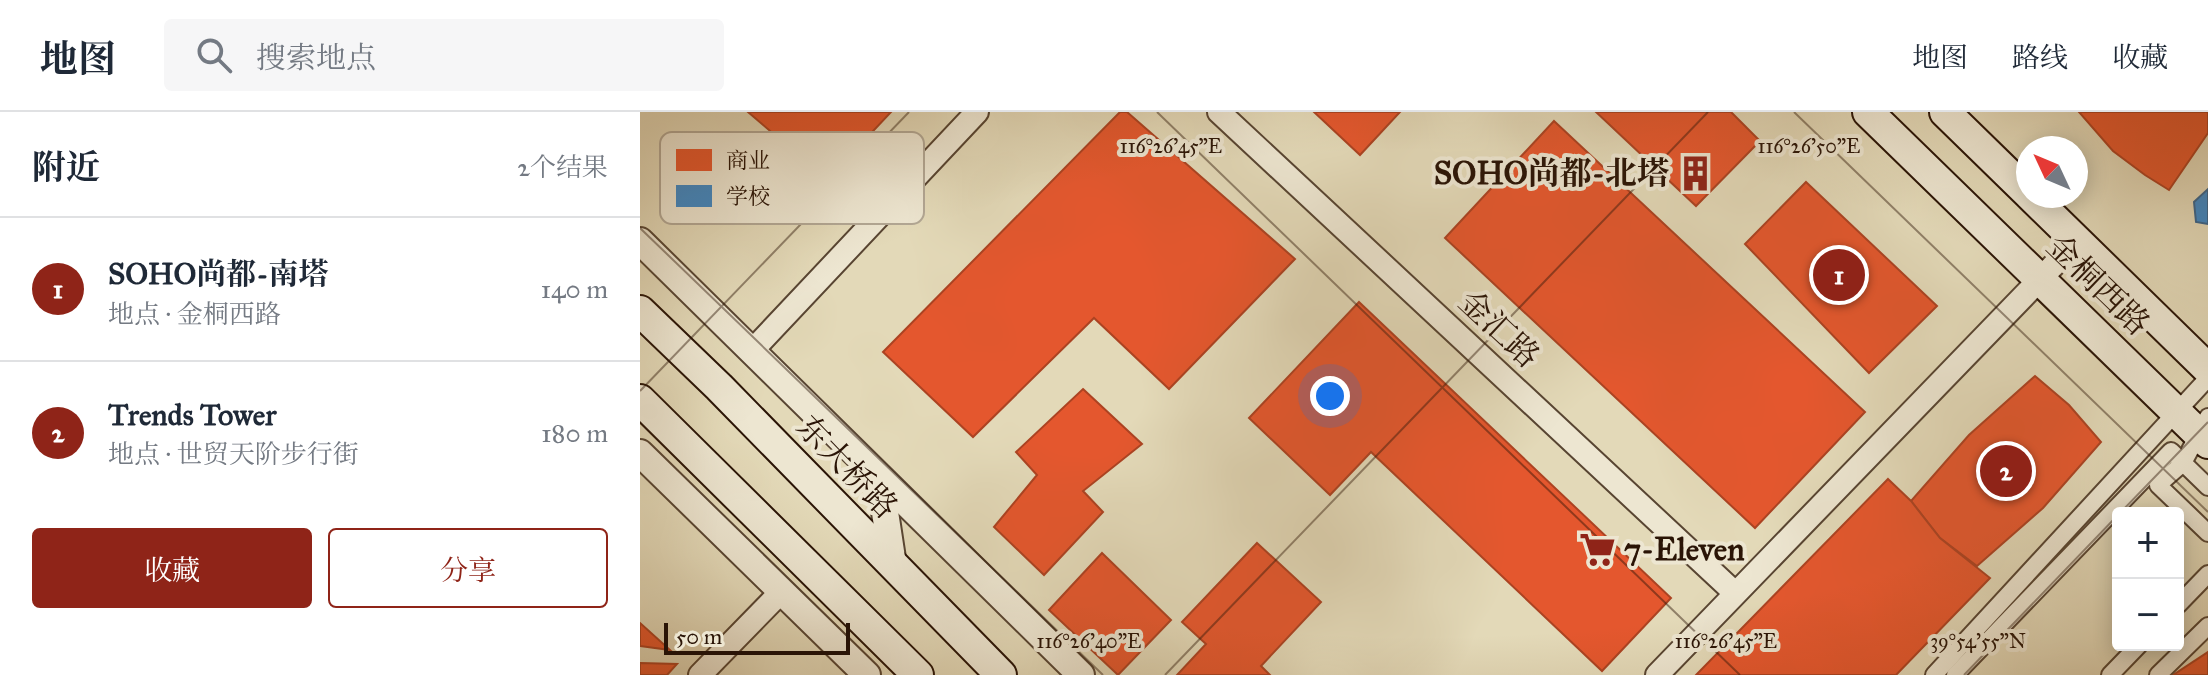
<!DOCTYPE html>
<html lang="zh">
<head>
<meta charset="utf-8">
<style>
	body { margin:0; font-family:"IM FELL Great Primer","Noto Serif SC",serif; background:#f6f6f7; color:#1f2937 }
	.controls { position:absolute; right:24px; bottom:24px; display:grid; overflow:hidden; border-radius:8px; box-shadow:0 4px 20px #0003 }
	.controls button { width:72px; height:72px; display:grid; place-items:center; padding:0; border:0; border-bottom:2px solid #e0e1e3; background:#fff; color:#1f2937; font:40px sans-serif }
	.compass { position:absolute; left:1376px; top:24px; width:72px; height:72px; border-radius:50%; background:#fff; box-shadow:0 4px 20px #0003; rotate:314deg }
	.scale { position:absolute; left:24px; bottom:20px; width:186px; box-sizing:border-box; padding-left:8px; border:4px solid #2a1406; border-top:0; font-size:22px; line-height:28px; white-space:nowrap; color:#2a1406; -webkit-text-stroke:6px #ede6d1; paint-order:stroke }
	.you { position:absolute; left:690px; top:284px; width:28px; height:28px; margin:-20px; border:6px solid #fff; border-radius:50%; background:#1a73e8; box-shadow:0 0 0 12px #1a73e833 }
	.badge { display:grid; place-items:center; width:52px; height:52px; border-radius:50%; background:#8f2418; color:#fff; font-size:26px; font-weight:700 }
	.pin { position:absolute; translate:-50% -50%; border:4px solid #fff; box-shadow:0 2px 8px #0006 }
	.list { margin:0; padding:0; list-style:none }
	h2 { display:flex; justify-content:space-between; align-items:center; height:104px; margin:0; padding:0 32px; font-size:34px }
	h2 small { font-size:26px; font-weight:400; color:#747a83 }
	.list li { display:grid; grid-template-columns:52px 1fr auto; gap:24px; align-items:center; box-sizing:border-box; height:144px; padding:0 32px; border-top:2px solid #e0e1e3 }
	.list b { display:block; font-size:30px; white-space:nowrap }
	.list p { margin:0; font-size:26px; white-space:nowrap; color:#747a83 }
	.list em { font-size:26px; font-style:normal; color:#747a83 }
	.actions { display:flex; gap:16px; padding:24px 32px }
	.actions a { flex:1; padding:18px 0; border:2px solid #8f2418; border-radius:8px; text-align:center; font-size:28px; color:#8f2418 }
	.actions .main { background:#8f2418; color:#fff }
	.icon { flex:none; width:44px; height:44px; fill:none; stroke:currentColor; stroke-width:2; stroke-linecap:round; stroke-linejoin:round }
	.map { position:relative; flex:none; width:1568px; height:563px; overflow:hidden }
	header { display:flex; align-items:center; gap:48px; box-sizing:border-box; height:112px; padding:0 40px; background:#fff; border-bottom:2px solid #e0e1e3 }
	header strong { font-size:38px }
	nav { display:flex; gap:44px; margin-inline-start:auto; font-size:28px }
	.search { width:560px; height:72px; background:#f6f6f7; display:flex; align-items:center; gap:20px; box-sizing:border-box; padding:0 28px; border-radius:8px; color:#747a83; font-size:30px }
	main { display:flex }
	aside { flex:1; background:#fff }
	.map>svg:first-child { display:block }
</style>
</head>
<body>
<header>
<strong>地图</strong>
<div class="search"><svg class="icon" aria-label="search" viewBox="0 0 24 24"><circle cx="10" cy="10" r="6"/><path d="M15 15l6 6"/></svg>搜索地点</div>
<nav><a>地图</a><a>路线</a><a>收藏</a></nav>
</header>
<main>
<aside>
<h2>附近<small>2个结果</small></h2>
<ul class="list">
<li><span class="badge">1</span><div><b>SOHO尚都-南塔</b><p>地点 · 金桐西路</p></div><em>140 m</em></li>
<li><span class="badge">2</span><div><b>Trends Tower</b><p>地点 · 世贸天阶步行街</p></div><em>180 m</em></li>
</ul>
<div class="actions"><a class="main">收藏</a><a>分享</a></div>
</aside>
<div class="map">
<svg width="1568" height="563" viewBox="0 0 1568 563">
	<rect width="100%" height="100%" fill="#e3d9b8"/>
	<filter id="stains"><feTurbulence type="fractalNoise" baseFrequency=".0025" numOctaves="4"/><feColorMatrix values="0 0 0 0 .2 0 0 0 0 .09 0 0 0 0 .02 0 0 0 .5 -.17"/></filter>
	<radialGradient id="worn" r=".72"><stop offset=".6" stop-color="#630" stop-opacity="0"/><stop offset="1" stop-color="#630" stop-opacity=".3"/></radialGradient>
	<g fill="#e4572e" stroke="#ac4322" stroke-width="2">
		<path d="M108 0H251L187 68Z"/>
		<path d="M480 0H487L655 147 529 277 454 206 333 325 243 240Z"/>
		<path d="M674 0H760L720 43Z"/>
		<path d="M956 0H1091L1120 29 1056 94Z"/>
		<path d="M1439 0H1568V21L1529 78 1505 63 1473 39Z"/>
		<path d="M914 9 1225 300 1115 416 805 126Z"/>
		<path d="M1166 70 1297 194 1229 261 1105 132Z"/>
		<path d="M719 190 1031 486 962 559 731 340 690 383 609 306Z"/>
		<path d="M1395 264 1429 293 1461 330 1403 396 1337 454 1300 426 1271 389 1329 323Z"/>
		<path d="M443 277 502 332 443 379 463 400 404 463 354 415 397 363 376 340Z"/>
		<path d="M1248 367 1271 389 1300 426 1350 466 1256 563H1056Z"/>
		<path d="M617 431 681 490 621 554 630 563H537L566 532 542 510Z"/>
		<path d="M462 441 531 508 478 563 409 498Z"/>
		<path d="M0 511 30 538 0 534Z"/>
		<path d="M1568 540V563H1533Z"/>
		<path d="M0 551 37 552 27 563H0Z"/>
	</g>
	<path fill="#3f88c5" stroke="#39658c" stroke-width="2" d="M1568 77V112L1556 110 1554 90Z"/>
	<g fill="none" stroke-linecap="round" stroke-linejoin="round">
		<defs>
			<g id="pedestrian">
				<path d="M1568 305 1543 351 1518 373 1568 421"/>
				<path d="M1538 493 1568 462"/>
				<path d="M1294 563 1568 266"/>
				<path d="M1315 563 1531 339 1568 375"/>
				<path d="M1470 563 1499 533"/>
				<path d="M1518 563 1568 514"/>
			</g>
			<g id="minor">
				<path d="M579 0 1095 481"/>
				<path d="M111 240 337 0"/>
				<path d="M60 563 142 479"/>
				<path d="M1017 563 1437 129"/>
			</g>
			<g id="tertiary">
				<path d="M0 129 441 563"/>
				<path d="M0 341 227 563"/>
				<path d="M240 367 253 453"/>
			</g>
			<g id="secondary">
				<path d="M1228 0 1568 331"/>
				<path d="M1305 0 1388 81"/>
				<path d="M1391 84 1568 257"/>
				<path d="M0 199 79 275 361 563"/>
				<path d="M0 288 278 563"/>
			</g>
		</defs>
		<use href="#pedestrian" stroke="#584532" stroke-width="20"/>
		<use href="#minor" stroke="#584532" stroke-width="26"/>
		<use href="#tertiary" stroke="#584532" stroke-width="30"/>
		<use href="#secondary" stroke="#2a1406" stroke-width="34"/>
		<use href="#pedestrian" stroke="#ede6d1" stroke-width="16"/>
		<use href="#minor" stroke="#ede6d1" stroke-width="22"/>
		<use href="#tertiary" stroke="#ede6d1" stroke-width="26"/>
		<use href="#secondary" stroke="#ede6d1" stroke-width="30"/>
	</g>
	<path fill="none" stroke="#2a1406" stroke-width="2" stroke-opacity="0.45" d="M517 0 1100 563M1154 0 1568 400M0 116 463 563M0 279 269 0M1480 401 1568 310M525 563 1068 0M1324 563 1478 403"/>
	<defs>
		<symbol id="building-bare" viewBox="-9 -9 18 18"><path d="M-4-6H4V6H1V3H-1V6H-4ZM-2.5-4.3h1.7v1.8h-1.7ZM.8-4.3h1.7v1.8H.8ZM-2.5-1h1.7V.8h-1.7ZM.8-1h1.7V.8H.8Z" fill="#8f2418" stroke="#ede6d1" stroke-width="2.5" paint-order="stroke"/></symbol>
		<symbol id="supermarket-bare" viewBox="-9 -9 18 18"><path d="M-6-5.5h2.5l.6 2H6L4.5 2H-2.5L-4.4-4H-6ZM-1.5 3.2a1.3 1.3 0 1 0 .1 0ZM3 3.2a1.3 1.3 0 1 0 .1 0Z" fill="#8f2418" stroke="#ede6d1" stroke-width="2.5" paint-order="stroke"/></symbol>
	</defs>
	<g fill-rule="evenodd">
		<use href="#building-bare" x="1030" y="36" width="51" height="51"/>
		<use href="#supermarket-bare" x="932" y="412" width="51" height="51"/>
	</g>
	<g text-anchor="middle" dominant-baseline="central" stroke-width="8" stroke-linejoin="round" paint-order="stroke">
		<g font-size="32" font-weight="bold" fill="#2a1406" stroke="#ede6d1" text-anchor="end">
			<text x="1029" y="61">SOHO尚都-北塔</text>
			<text x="984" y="437" text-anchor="start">7-Eleven</text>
		</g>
		<g font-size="32" fill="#2a1406" stroke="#ede6d1">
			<text transform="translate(1458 173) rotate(44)">金桐西路</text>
			<text transform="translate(859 217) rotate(43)">金汇路</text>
			<text transform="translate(207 355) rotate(46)">东大桥路</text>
		</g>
	</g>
	<rect x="20" y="20" width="264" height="92" rx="12" fill="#ede6d1" stroke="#b2a794" stroke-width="2"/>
	<rect x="36" y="37" width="36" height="22" fill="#e4572e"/>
	<rect x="36" y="73" width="36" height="22" fill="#3f88c5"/>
	<g font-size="22" fill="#2a1406">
		<text x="86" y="56">商业</text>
		<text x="86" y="92">学校</text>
	</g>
	<g font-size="20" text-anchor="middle" fill="#2a1406" stroke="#ede6d1" stroke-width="8" stroke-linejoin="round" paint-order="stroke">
		<text x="531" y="41">116°26'45"E</text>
		<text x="1169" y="41">116°26'50"E</text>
		<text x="1338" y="536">39°54'55"N</text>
		<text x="449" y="536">116°26'40"E</text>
		<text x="1086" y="536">116°26'45"E</text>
	</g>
	<rect width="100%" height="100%" filter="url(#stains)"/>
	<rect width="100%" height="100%" fill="url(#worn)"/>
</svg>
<div class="controls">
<button>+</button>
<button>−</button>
</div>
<svg class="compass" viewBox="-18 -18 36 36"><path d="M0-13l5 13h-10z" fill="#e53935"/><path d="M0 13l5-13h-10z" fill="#747a83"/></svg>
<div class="scale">50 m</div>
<div class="you"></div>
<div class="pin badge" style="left:1199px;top:163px">1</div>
<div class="pin badge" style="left:1366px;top:359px">2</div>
</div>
</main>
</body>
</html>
